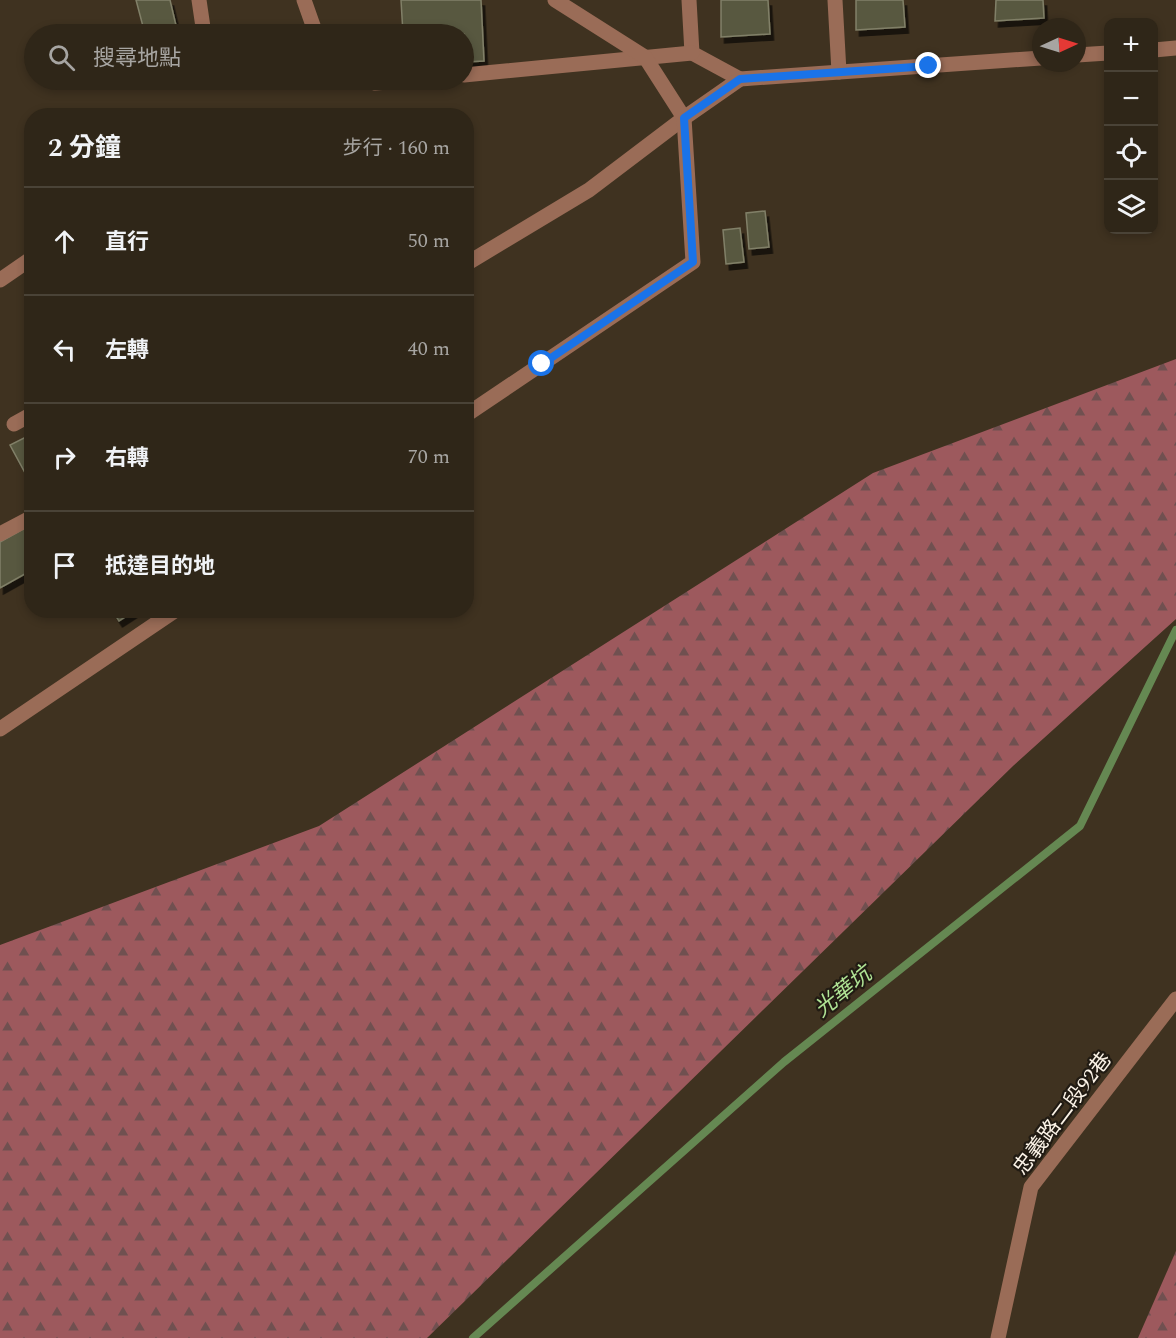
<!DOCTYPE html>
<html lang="zh-TW">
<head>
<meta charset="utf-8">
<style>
	body { margin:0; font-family:Spectral,"Noto Sans TC",serif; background:#3b3225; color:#f1f3f6 }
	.controls { position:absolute; right:18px; top:18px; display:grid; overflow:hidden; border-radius:12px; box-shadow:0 3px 9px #0003 }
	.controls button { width:54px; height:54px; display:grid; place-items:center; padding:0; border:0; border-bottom:2px solid #4a4337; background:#2f2618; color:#f1f3f6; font:30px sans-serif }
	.compass { position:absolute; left:1032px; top:18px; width:54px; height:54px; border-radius:50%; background:#2f2618; box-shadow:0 3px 9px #0003; rotate:86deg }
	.stop { position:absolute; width:18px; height:18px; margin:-14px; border:4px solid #1a73e8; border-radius:50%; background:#fff }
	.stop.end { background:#1a73e8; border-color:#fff; box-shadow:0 2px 6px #0008 }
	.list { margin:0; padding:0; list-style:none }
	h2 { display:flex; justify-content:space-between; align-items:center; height:78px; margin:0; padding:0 24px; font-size:26px }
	h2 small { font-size:20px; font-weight:400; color:#a7a5a2 }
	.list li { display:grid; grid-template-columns:39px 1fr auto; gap:18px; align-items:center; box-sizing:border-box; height:108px; padding:0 24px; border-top:2px solid #4a4337 }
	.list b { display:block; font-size:22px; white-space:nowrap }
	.list em { font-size:20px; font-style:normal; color:#a7a5a2 }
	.icon { flex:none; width:33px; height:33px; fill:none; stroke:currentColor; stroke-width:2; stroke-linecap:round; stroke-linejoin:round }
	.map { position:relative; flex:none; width:1176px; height:1338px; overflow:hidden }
	.search { position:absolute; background:#2f2618; box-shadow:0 3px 9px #0003; left:24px; top:24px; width:450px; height:66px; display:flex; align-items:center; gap:15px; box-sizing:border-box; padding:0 21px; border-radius:33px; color:#a7a5a2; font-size:22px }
	.panel { position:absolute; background:#2f2618; box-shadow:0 3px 9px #0003; left:24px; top:108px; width:450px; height:510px; border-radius:24px }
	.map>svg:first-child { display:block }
</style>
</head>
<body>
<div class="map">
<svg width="1176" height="1338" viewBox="0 0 1176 1338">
	<defs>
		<pattern id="forest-firs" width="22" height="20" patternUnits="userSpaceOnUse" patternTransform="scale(1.5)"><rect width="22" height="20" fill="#9d595d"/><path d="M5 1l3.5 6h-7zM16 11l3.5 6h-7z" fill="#705050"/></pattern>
		<filter id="shadow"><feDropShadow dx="3.5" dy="6" stdDeviation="0" flood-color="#0009"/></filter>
	</defs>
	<rect width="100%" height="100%" fill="#3f3220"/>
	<g fill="url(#forest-firs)">
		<path d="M1176 359V619L1013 766 427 1338H0V945L319 826 873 473Z"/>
		<path d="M1176 1251V1338H1138Z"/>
	</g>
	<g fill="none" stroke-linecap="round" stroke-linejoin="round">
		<path stroke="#658852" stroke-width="8" d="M473 1338 784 1062 1080 826 1176 630"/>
	</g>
	<g fill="#595841" stroke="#818068" stroke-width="1.5" filter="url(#shadow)">
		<path d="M136 0H170L178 34H145Z"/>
		<path d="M401 0H481L484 61 464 62V34H403Z"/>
		<path d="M721 0H768L770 34 721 37Z"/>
		<path d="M856 0H903L905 27 856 30Z"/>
		<path d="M996 0H1043L1044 18 995 21Z"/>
		<path d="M765 211 769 247 749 249 746 213Z"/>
		<path d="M740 228 744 262 726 264 723 230Z"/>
		<path d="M32 434V481L30 482 10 445Z"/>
		<path d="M32 524V570L0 588V542Z"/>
		<path d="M112 610H136L119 621Z"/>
	</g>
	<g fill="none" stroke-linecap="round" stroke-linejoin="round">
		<g stroke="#9a6c57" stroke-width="15">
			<path d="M199 0 204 34"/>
			<path d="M304 0 316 34"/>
			<path d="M689 0 692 53 740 79 1041 58"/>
			<path d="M835 0 839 72"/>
			<path d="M1154 50 1176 48"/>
			<path d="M1077 55 1108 53"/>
			<path d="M464 75 692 53"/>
			<path d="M365 80 375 83 415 80"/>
			<path d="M466 264 589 190 684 118 740 79"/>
			<path d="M0 280 32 258"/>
			<path d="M466 415 693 262 684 118 645 57 555 0"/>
			<path d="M14 424 32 414"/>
			<path d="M0 534 32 517"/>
			<path d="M0 729 176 610"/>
			<path d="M998 1338 1031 1187 1176 999"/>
		</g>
	</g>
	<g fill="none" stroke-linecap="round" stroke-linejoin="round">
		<path stroke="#1a73e8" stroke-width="8" d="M542 364 693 262 684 118 740 79 929 66"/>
	</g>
	<g text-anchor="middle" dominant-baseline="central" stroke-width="4.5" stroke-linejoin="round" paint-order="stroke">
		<g font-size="21" fill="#fbf3e7" stroke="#211b13">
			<text transform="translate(1063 1114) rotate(-53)">忠義路二段92巷</text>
		</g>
		<g font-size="22" font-style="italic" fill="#b0e495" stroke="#211b13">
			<text transform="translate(843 992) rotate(-39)">光華坑</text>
		</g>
	</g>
</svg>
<div class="controls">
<button>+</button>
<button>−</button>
<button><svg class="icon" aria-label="locate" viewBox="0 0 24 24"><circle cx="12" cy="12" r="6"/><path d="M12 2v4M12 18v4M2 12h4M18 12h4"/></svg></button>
<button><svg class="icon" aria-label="layers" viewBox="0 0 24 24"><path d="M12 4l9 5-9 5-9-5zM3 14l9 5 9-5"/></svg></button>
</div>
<svg class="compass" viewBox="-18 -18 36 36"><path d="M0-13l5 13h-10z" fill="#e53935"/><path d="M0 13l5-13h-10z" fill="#a7a5a2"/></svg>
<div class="stop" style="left:542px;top:364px"></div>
<div class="stop end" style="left:929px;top:66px"></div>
<div class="search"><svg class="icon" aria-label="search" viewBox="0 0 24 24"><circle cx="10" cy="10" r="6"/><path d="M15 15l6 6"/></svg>搜尋地點</div>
<section class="panel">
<h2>2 分鐘<small>步行 · 160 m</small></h2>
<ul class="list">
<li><svg class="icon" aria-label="ahead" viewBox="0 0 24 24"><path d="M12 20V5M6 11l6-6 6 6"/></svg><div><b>直行</b></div><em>50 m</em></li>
<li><svg class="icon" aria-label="left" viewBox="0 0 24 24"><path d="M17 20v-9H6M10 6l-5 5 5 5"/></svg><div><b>左轉</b></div><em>40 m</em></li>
<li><svg class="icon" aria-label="right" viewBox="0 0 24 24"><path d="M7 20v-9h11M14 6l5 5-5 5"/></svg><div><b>右轉</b></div><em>70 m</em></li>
<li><svg class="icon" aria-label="arrive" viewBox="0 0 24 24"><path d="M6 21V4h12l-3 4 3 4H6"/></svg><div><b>抵達目的地</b></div></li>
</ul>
</section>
</div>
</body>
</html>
